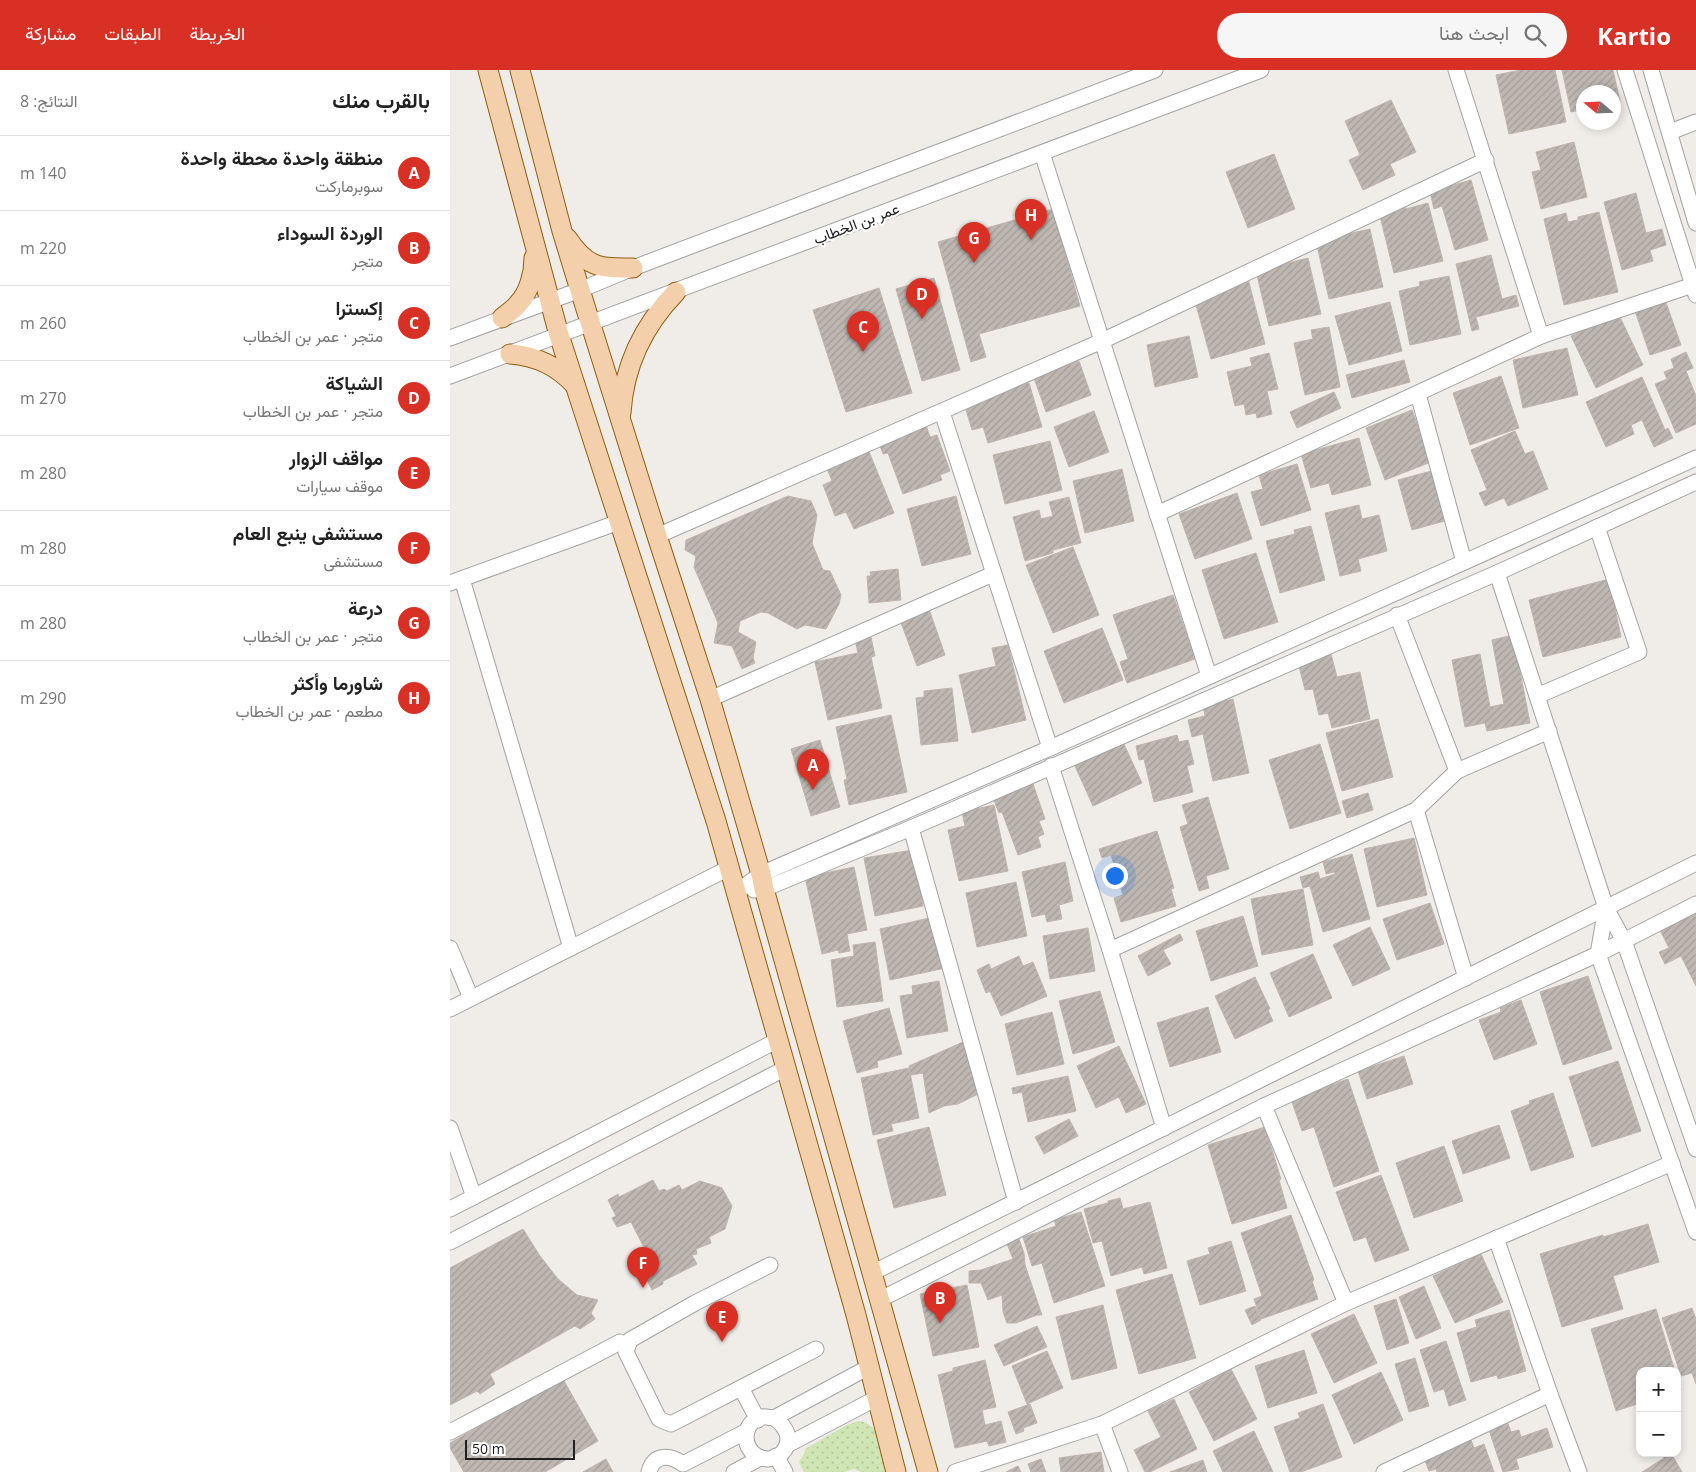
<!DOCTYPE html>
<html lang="ar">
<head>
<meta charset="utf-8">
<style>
	body { margin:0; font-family:"Open Sans",Vazirmatn,sans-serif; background:#f6f6f6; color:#222; direction:rtl }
	.controls { position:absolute; right:15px; bottom:15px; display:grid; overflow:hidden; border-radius:10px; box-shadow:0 2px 8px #0003 }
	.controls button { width:45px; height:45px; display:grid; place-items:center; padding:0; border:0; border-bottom:1px solid #e0e0e0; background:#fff; color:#222; font:25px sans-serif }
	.compass { position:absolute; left:1126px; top:15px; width:45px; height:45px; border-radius:50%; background:#fff; box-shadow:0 2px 8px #0003; rotate:289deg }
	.scale { position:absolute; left:15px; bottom:12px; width:110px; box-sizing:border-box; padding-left:5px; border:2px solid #212121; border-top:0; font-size:14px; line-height:18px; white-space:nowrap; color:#212121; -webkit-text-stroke:4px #fff; paint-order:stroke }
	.you { position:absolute; left:664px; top:805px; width:18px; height:18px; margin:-12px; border:4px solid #fff; border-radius:50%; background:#1a73e8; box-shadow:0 0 0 8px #1a73e833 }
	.badge { display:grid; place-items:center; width:32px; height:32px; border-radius:50%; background:#d93025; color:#fff; font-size:16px; font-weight:700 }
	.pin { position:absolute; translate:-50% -41px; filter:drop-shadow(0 1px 2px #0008) }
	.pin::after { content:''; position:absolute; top:26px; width:18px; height:15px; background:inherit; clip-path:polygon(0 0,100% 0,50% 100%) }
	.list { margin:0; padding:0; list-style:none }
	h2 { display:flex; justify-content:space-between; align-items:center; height:65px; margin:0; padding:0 20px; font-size:21px }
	h2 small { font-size:16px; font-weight:400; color:#767676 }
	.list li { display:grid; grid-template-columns:32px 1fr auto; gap:15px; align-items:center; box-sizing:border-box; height:75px; padding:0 20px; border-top:1px solid #e0e0e0 }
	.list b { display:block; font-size:19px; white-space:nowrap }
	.list p { margin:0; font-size:16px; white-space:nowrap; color:#767676 }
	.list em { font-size:16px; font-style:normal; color:#767676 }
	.icon { flex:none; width:28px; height:28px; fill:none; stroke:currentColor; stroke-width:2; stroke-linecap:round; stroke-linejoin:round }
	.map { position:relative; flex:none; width:1246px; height:1402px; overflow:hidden; direction:ltr }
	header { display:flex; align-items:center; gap:30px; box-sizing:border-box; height:70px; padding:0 25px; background:#d93025; color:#fff }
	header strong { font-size:24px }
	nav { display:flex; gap:28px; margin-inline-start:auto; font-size:18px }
	.search { width:350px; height:45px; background:#f6f6f6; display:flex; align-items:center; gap:12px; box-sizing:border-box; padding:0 18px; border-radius:28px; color:#767676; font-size:19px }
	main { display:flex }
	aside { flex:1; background:#fff }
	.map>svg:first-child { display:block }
</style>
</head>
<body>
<header>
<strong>Kartio</strong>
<div class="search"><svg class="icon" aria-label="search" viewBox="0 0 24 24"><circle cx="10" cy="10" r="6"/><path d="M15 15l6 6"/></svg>ابحث هنا</div>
<nav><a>الخريطة</a><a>الطبقات</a><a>مشاركة</a></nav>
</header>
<main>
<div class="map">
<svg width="1246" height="1402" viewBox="0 0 1246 1402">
	<defs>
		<pattern id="grass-dots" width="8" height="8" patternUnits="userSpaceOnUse" patternTransform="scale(1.25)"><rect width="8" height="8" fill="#cfe5b4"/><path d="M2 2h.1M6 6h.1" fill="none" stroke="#b1c49a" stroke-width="1.8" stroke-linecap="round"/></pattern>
		<pattern id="building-hatch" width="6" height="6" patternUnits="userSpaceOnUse" patternTransform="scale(1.25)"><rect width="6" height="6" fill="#beb7b2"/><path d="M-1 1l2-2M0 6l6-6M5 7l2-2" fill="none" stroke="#a39d99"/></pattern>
	</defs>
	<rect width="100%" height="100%" fill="#f0ede9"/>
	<path fill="url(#grass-dots)" d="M408 1351 415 1352 425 1359 437 1402H411L404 1399 394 1402H354L349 1392 354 1384 355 1379 395 1356Z"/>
	<g fill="url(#building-hatch)" stroke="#c1b4ac">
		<path d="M1071 0H1105L1116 52 1059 64 1046 5Z"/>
		<path d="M1112 0H1163L1170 31 1164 33V22H1134V39L1121 42Z"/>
		<path d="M941 30 966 82 940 94 945 105 913 120 899 90 910 85 895 51Z"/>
		<path d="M1124 72 1137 127 1091 139 1082 102 1091 100 1086 82Z"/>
		<path d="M824 84 845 139 798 158 776 102Z"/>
		<path d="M1021 110 1038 170 1005 180 992 136 984 139 980 122Z"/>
		<path d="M1186 123 1196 163 1212 159 1216 175 1200 180 1203 191 1172 200 1154 132Z"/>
		<path d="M954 131 956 139 978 133 993 191 944 203 928 138Z"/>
		<path d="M603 139 630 236 529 264 536 287 521 292 488 172Z"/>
		<path d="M1149 142 1168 222 1114 235 1094 149 1116 143 1118 152 1128 150V147Z"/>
		<path d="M920 159 933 217 879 229 866 171Z"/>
		<path d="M1041 185 1052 229 1066 225 1069 236 1026 247 1029 259 1022 261 1006 194Z"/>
		<path d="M858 188 871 244 819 256 806 201Z"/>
		<path d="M999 206 1011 264 960 275 949 221 970 216 969 212Z"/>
		<path d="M484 208 510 300 472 311 446 219Z"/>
		<path d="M798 209 815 274 761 289 743 224Z"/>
		<path d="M429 218 462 323 396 342 363 240Z"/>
		<path d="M1213 224 1231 275 1200 285 1183 235Z"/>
		<path d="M940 232 952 281 899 295 885 246Z"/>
		<path d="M1168 243 1193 295 1146 318 1121 266Z"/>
		<path d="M879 257 890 317 855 325 844 273 863 269 861 260Z"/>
		<path d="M739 266 748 307 705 317 697 275Z"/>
		<path d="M1117 278 1128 325 1073 338 1063 290Z"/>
		<path d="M1236 282 1243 298 1236 301 1246 326V354L1226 363 1205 314 1217 309 1214 302 1224 298 1221 289Z"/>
		<path d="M819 283 828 319 817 321 822 344 807 348 806 343 796 345 794 334 785 336 777 302 802 296 800 288Z"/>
		<path d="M954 290 960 312 902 328 896 305Z"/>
		<path d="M629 291 641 325 596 342 584 308Z"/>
		<path d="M1051 306 1069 358 1020 375 1003 323Z"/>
		<path d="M1192 307 1215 360 1218 358 1223 368 1204 377 1192 350 1181 355 1184 364 1156 377 1136 332Z"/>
		<path d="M579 313 592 357 538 373 533 357 522 360 514 333Z"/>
		<path d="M884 322 891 338 847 358 840 342Z"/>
		<path d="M962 340 981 392 935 410 916 358Z"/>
		<path d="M644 341 659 382 619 397 604 357Z"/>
		<path d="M476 355 480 367 487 365 500 401 490 405 492 410 453 424 438 383 433 384 429 373Z"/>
		<path d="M1065 361 1075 384 1083 381 1098 419 1058 436 1054 428 1035 436 1029 423 1037 420 1021 380Z"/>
		<path d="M909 368 921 415 882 425 879 413 861 418 851 384Z"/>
		<path d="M600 371 612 420 555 434 543 385Z"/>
		<path d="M418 379 444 443 404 459 396 442 385 446 373 415 382 411 376 396Z"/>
		<path d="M847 394 861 440 811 456 801 422 813 419 809 405Z"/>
		<path d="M672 399 684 451 635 463 623 411Z"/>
		<path d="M985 400 998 450 962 460 948 410Z"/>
		<path d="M787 423 802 469 745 489 729 444Z"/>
		<path d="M338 426 361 431 367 445 362 473 373 500 380 501 391 525 389 534 376 559 355 555 347 559 318 543 311 542 290 551 288 562 306 572 303 588 305 593 292 599 282 576 264 573 268 553 244 497 246 486 235 480 236 470Z"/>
		<path d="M506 426 521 484 472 496 457 439Z"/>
		<path d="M619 427 631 473 603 480V483L575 491 563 447 589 440 591 449 603 446 599 432Z"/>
		<path d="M909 435 912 449 929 445 937 481 908 489 911 501 890 506 875 443Z"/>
		<path d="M861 456 875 510 830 523 816 471 845 464 844 460Z"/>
		<path d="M623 477 649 545 603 563 576 495Z"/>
		<path d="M806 483 828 552 774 569 752 500Z"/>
		<path d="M448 499 451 530 419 533 417 506H421L420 502Z"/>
		<path d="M1159 509 1171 567 1093 587 1079 530Z"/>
		<path d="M723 525 745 589 677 613 670 592 678 589 663 545Z"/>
		<path d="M479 539 495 585 467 596 450 550Z"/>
		<path d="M652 558 673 610 614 633 594 581Z"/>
		<path d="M1063 565 1080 653 1037 661 1035 653 1015 657 1002 590 1030 584 1040 637 1054 634 1042 570Z"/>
		<path d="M421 567 425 586 421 587 432 638 378 650 365 592 408 583 405 570Z"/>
		<path d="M558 575 576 650 522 663 509 605 546 596 542 578Z"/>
		<path d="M881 584 887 607 910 602 920 649 882 658 878 643 869 645 863 619 855 620 848 592Z"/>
		<path d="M502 618 508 671 471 675 466 628 474 627V621Z"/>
		<path d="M783 629 799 703 763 711 753 664 742 667 738 650 755 646 753 636Z"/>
		<path d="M441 645 457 722 399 735 394 710 397 709 386 657Z"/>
		<path d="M928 649 943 707 892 721 876 663Z"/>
		<path d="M727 665 729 672 738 670 744 694 737 696 743 722 704 732 694 689 689 690 686 676Z"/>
		<path d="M370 670 390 737 361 746 341 679Z"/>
		<path d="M673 672 692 713 643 736 624 694Z"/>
		<path d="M870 674 891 743 840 759 819 690Z"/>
		<path d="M583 714 595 749 589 751 594 764 588 767 591 777 568 785 552 742 549 743 543 728Z"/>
		<path d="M918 723 923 740 897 748 892 731Z"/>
		<path d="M758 727 779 799 756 806 759 818 749 821 730 757 738 754 732 735Z"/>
		<path d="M544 735 558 801 509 811 498 760 515 756 512 742Z"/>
		<path d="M707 761 724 818 721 819 726 836 671 852 664 828 673 825 661 785 652 788 649 779Z"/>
		<path d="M964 768 977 825 927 837 914 779Z"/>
		<path d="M463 780 473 836 425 846 414 788Z"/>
		<path d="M902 784 920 849 873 862 860 816 853 818 850 807 868 802 870 809 885 804 884 802 876 804 873 792Z"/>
		<path d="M615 792 623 831 609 835 612 849 597 852 595 844 582 847 572 802Z"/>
		<path d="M404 797 417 860 397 864 400 881 389 883 388 880 372 884 355 807Z"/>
		<path d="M566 812 577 866 527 877 516 823Z"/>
		<path d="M853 819 863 875 812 885 801 829Z"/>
		<path d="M1246 829V916L1231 886 1215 894 1209 882 1219 878 1205 850Z"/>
		<path d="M980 833 994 874 947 890 933 849Z"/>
		<path d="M793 846 808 896 761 911 746 861Z"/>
		<path d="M484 847 495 898 440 910 430 859Z"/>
		<path d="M920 857 940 899 903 916 883 875Z"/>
		<path d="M638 858 645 901 600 909 593 866Z"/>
		<path d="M730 864 733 870 713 880 721 894 698 906 688 886Z"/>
		<path d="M425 872 433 931 387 937 381 890 404 886 403 875Z"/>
		<path d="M863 884 882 928 839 947 820 903Z"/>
		<path d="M569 886 573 896 583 892 597 926 551 946 540 921 536 923 527 900 539 894 541 899Z"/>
		<path d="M1138 906 1162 979 1113 995 1090 922Z"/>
		<path d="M805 907 820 939 818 940 823 951 785 969 765 926Z"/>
		<path d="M489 911 498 961 457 968 450 926 463 924 462 916Z"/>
		<path d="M650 921 665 972 623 984 609 931Z"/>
		<path d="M1071 930 1087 974 1044 990 1029 950 1051 942 1050 938Z"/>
		<path d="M758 937 771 982 720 997 707 953Z"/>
		<path d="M439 938 452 984 427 991 428 997 407 1003 393 951Z"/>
		<path d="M602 942 614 994 567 1005 555 954Z"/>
		<path d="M513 972 519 987 528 1024 508 1034 494 1036 479 1043 473 1003 461 1005 459 996Z"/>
		<path d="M669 976 696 1034 676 1043 669 1027 646 1038 627 996Z"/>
		<path d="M954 986 963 1014 917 1029 908 1001Z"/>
		<path d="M1168 991 1191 1061 1142 1077 1119 1007Z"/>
		<path d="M459 998 469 1048 441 1054 443 1061 423 1065 411 1008Z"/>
		<path d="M618 1006 626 1041 578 1052 572 1022 563 1024 562 1018Z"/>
		<path d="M898 1009 929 1101 884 1117 864 1057 852 1061 841 1029Z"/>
		<path d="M1103 1023 1124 1087 1081 1101 1061 1041 1080 1034 1079 1031Z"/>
		<path d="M619 1049 628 1066 594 1084 585 1067Z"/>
		<path d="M1049 1055 1060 1088 1013 1104 1002 1071Z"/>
		<path d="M479 1057 496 1125 444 1138 427 1070Z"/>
		<path d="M815 1057 831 1109 829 1110 837 1138 782 1154 758 1075Z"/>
		<path d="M994 1076 1013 1131 964 1148 946 1093Z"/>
		<path d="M931 1105 959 1180 925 1192 916 1167 904 1171 886 1122Z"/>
		<path d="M203 1110 209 1121 214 1119 217 1121 229 1115 232 1120 250 1111 272 1118 282 1136 275 1159 259 1167 261 1173 246 1179 247 1184 242 1185 247 1194 213 1211V1214L202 1220 190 1196 200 1189 181 1152 167 1157 162 1148 166 1146 158 1130 168 1124 169 1127Z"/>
		<path d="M670 1128 673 1139 700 1132 717 1198 694 1204 692 1197 661 1206 652 1171 643 1173 634 1139 658 1133V1131Z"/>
		<path d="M631 1142 655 1216 604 1233 592 1193 582 1196 573 1167 606 1156 604 1150Z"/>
		<path d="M841 1145 864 1210 862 1211 868 1229 811 1249 804 1229 812 1226 791 1163Z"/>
		<path d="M1198 1154 1209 1192 1163 1206 1173 1239 1112 1257 1090 1184 1153 1165V1167Z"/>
		<path d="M73 1159 90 1186 108 1209 127 1225 148 1230 141 1243 145 1249 130 1259 125 1256 40 1304 45 1314 30 1324 27 1321 0 1335V1198Z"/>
		<path d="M569 1169 574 1183 575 1195 592 1245H587L566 1253H557L553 1242 552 1225 538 1230 531 1213H519V1201L531 1200 563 1189 557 1174Z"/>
		<path d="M781 1171 796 1221 750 1235 737 1191 760 1184 758 1178Z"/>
		<path d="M1031 1184 1053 1232 1005 1253 983 1206Z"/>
		<path d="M722 1204 746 1288 689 1304 666 1220Z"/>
		<path d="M517 1215 529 1277 483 1286 470 1224Z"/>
		<path d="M974 1216 991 1258 966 1269 949 1227Z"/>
		<path d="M946 1229 959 1273 937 1280 924 1236Z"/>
		<path d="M653 1235 667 1298 622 1310 606 1247Z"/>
		<path d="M805 1236 811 1250 802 1255 795 1240Z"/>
		<path d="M1242 1238 1246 1249V1314L1242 1303 1231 1306 1212 1248Z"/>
		<path d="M1206 1239 1225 1301H1190V1333L1166 1341 1141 1259Z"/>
		<path d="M1059 1240 1076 1301 1048 1309 1047 1305 1021 1312 1007 1263 1027 1257 1025 1250Z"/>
		<path d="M904 1244 927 1293 884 1313 861 1264Z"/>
		<path d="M587 1256 597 1277 554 1296 544 1275Z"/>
		<path d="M996 1271 1016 1330 999 1336 994 1319 984 1322 970 1280Z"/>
		<path d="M854 1280 867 1323 818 1338 805 1296Z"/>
		<path d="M597 1281 613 1318 577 1334 562 1296Z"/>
		<path d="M965 1288 979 1336 959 1342 945 1294Z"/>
		<path d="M535 1290 546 1337 532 1340 535 1355 551 1351 556 1372 539 1376 537 1371 505 1378 488 1305 503 1301V1298Z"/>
		<path d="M781 1299 807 1349 764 1371 739 1322Z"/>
		<path d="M931 1302 953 1350 904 1374 882 1325Z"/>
		<path d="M1227 1307 1231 1320 1227 1321Z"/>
		<path d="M113 1309 148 1371 95 1402H14L0 1378V1373Z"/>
		<path d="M724 1329 747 1379 700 1402H695L684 1380 711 1367 698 1341Z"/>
		<path d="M580 1334 587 1353 573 1358 574 1361 566 1364 558 1342Z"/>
		<path d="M873 1334 892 1387 851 1402H840L824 1357 850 1348 848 1343Z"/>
		<path d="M1057 1351 1061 1362 1069 1360 1071 1367 1097 1358 1103 1377 1066 1389 1069 1399 1053 1402 1038 1357Z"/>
		<path d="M804 1361 823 1402H773L763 1381Z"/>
		<path d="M1020 1367 1024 1378 1034 1374 1044 1402H987L986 1399 979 1401 974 1388 1007 1377 1005 1372Z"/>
		<path d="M651 1382 654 1402H611L609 1388Z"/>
		<path d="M1211 1383H1221L1232 1402H1192L1214 1388Z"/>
		<path d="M156 1389 163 1402H133Z"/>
		<path d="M591 1389 596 1402H581L578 1394Z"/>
		<path d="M753 1390 757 1402H720Z"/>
		<path d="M568 1396 571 1402H556Z"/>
	</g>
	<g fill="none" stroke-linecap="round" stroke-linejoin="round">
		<defs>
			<g id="minor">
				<path d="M1006 0 1091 266"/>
				<path d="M1175 0 1246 225"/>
				<path d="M1201 0 1246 153"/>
				<path d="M1220 62 1246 52"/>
				<path d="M592 83 759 606"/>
				<path d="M0 268 130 220 183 198 705 0"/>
				<path d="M0 306 811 0"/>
				<path d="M968 324 1014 492"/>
				<path d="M492 342 600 678"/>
				<path d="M707 444 1091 266 1243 215"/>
				<path d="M207 466 652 271 1036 90"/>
				<path d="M1047 503 1156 838 1174 871 1246 1079"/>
				<path d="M12 509 121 878"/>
				<path d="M0 513 169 452"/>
				<path d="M947 545 1007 701"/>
				<path d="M1087 626 1189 582 1147 457"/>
				<path d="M260 629 543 504"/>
				<path d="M601 696 660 880 714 1058"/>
				<path d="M966 740 1007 701 1099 661"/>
				<path d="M461 758 566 1132"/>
				<path d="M304 820 314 819 461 758 1047 503 1246 412"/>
				<path d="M285 823 311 804 600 678 1246 388"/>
				<path d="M1156 838 1148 884 1246 1162"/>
				<path d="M0 878 21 928"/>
				<path d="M660 880 966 740 1016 908"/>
				<path d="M0 939 279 798"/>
				<path d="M814 1036 896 1233"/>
				<path d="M0 1058 24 1127"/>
				<path d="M0 1139 328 970"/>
				<path d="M1046 1168 1100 1324 1129 1402"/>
				<path d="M0 1172 336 998"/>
				<path d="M320 1195 245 1233 180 1270 176 1282 209 1349 221 1354 366 1279"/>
				<path d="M422 1203 1246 793"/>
				<path d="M429 1230 814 1036 1148 884 1246 834"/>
				<path d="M291 1318 308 1350"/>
				<path d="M324 1348C336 1356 344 1370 332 1383 329 1386 322 1389 318 1389 292 1388 288 1353 312 1347 316 1346 320 1348 324 1348L419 1297"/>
				<path d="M652 1354 670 1402"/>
				<path d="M0 1362 170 1272"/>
				<path d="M337 1375 427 1328"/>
				<path d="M326 1386 335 1402"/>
				<path d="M199 1402C204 1383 220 1385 233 1394L297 1361"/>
				<path d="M284 1402 310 1388"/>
				<path d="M505 1402 652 1354 896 1233 1222 1093"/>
				<path d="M934 1402 1100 1324"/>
			</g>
			<g id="major">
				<path d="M38 0 109 265 266 751 406 1245 446 1402"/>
				<path d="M70 0 112 161 130 220 207 466 260 629 311 804 314 819 478 1402"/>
				<path d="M117 168C137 198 149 198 183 198"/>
				<path d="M52 248C58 243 64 239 68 234 79 223 84 203 84 188"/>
				<path d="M60 284C87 286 107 296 125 315"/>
				<path d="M171 343C174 296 194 255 226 222"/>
			</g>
		</defs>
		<use href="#minor" stroke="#a2a2a2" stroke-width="17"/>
		<use href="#major" stroke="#8f5e0f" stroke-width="21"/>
		<use href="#minor" stroke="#fff" stroke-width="15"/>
		<use href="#major" stroke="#f3d0ab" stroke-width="19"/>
	</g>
	<g text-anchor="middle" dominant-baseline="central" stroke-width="4.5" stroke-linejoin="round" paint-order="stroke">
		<g font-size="15" fill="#212121" stroke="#fff">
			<text transform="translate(406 153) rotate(-21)">عمر بن الخطاب</text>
		</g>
	</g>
</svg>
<div class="controls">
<button>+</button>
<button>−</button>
</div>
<svg class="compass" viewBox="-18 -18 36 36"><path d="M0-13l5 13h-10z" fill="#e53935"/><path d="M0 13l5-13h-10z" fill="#767676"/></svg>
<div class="scale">50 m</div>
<div class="you"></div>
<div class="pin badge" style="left:363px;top:720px">A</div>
<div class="pin badge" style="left:490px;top:1253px">B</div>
<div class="pin badge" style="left:413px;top:282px">C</div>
<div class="pin badge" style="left:472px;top:249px">D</div>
<div class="pin badge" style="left:272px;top:1272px">E</div>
<div class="pin badge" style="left:193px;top:1218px">F</div>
<div class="pin badge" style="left:524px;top:193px">G</div>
<div class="pin badge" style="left:581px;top:170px">H</div>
</div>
<aside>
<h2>بالقرب منك<small>النتائج: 8</small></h2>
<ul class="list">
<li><span class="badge">A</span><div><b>منطقة واحدة محطة واحدة</b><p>سوبرماركت</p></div><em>140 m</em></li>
<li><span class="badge">B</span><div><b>الوردة السوداء</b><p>متجر</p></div><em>220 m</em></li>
<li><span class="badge">C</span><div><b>إكسترا</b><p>متجر · عمر بن الخطاب</p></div><em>260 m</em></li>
<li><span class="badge">D</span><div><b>الشياكة</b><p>متجر · عمر بن الخطاب</p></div><em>270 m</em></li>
<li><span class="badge">E</span><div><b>مواقف الزوار</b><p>موقف سيارات</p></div><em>280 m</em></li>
<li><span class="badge">F</span><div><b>مستشفى ينبع العام</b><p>مستشفى</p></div><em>280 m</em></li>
<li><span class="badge">G</span><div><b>درعة</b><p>متجر · عمر بن الخطاب</p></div><em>280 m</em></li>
<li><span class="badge">H</span><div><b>شاورما وأكثر</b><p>مطعم · عمر بن الخطاب</p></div><em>290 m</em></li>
</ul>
</aside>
</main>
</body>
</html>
